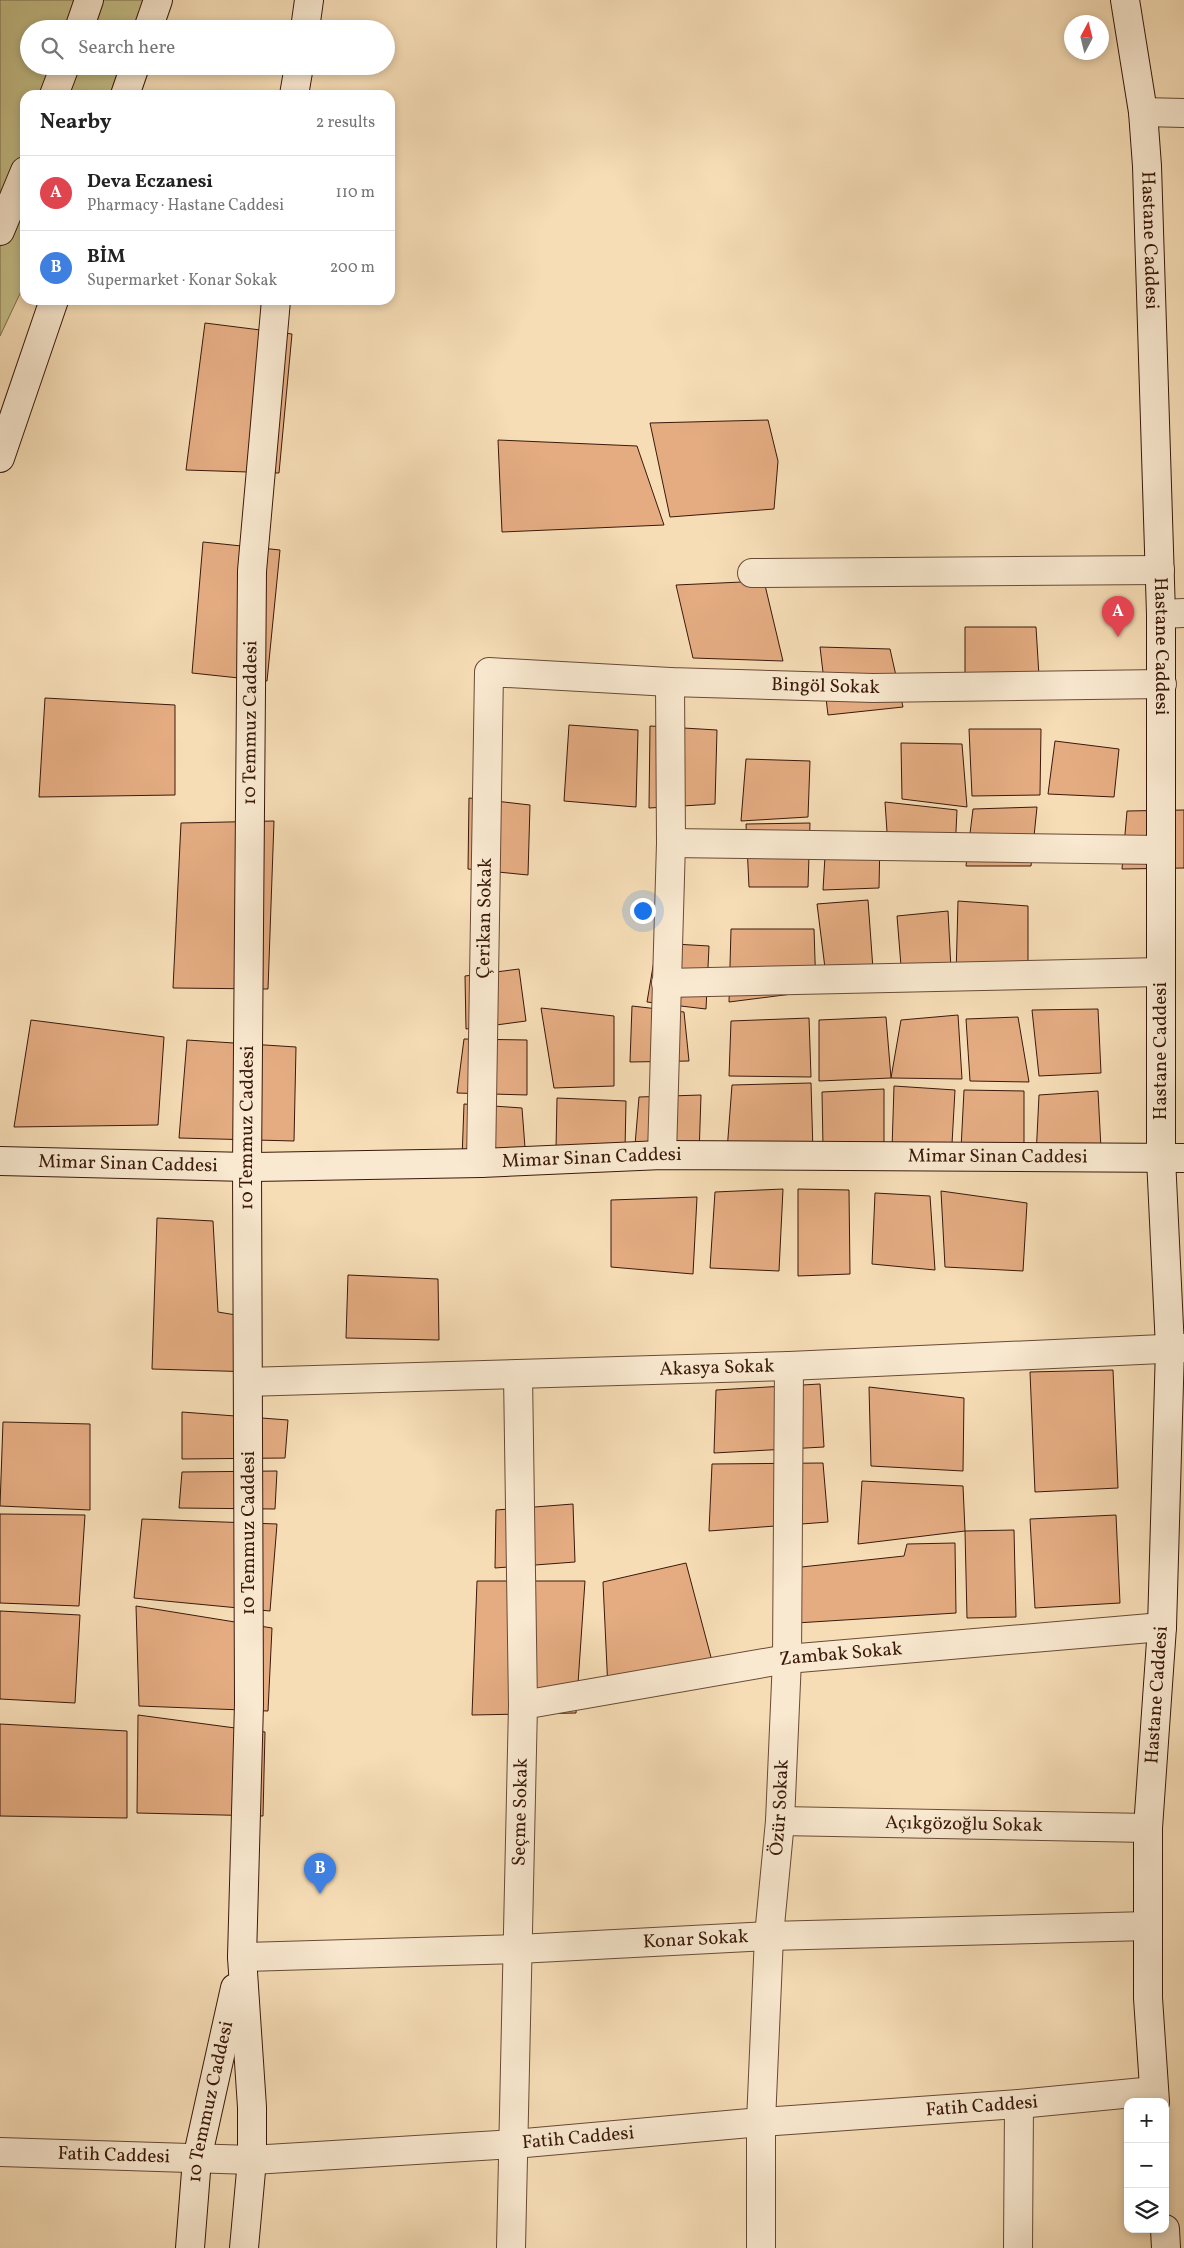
<!DOCTYPE html>
<html lang="en">
<head>
<meta charset="utf-8">
<style>
	body { margin:0; font-family:Vollkorn,serif; background:#f2f2f2; color:#222 }
	.controls { position:absolute; right:15px; bottom:15px; display:grid; overflow:hidden; border-radius:10px; box-shadow:0 2px 8px #0003 }
	.controls button { width:45px; height:45px; display:grid; place-items:center; padding:0; border:0; border-bottom:1px solid #e0e0e0; background:#fff; color:#222; font:25px sans-serif }
	.compass { position:absolute; left:1064px; top:15px; width:45px; height:45px; border-radius:50%; background:#fff; box-shadow:0 2px 8px #0003; rotate:7deg }
	.you { position:absolute; left:642px; top:910px; width:18px; height:18px; margin:-12px; border:4px solid #fff; border-radius:50%; background:#1a73e8; box-shadow:0 0 0 8px #1a73e833 }
	.badge { display:grid; place-items:center; width:32px; height:32px; border-radius:50%; background:#111827; color:#fff; font-size:16px; font-weight:700 }
	.pin { position:absolute; translate:-50% -41px; filter:drop-shadow(0 1px 2px #0008) }
	.pin::after { content:''; position:absolute; top:26px; width:18px; height:15px; background:inherit; clip-path:polygon(0 0,100% 0,50% 100%) }
	.list { margin:0; padding:0; list-style:none }
	h2 { display:flex; justify-content:space-between; align-items:center; height:65px; margin:0; padding:0 20px; font-size:21px }
	h2 small { font-size:16px; font-weight:400; color:#767676 }
	.list li { display:grid; grid-template-columns:32px 1fr auto; gap:15px; align-items:center; box-sizing:border-box; height:75px; padding:0 20px; border-top:1px solid #e0e0e0 }
	.list b { display:block; font-size:19px; white-space:nowrap }
	.list p { margin:0; font-size:16px; white-space:nowrap; color:#767676 }
	.list em { font-size:16px; font-style:normal; color:#767676 }
	.icon { flex:none; width:28px; height:28px; fill:none; stroke:currentColor; stroke-width:2; stroke-linecap:round; stroke-linejoin:round }
	.map { position:relative; flex:none; width:1184px; height:2248px; overflow:hidden }
	.search { position:absolute; background:#fff; box-shadow:0 2px 8px #0003; left:20px; top:20px; width:375px; height:55px; display:flex; align-items:center; gap:12px; box-sizing:border-box; padding:0 18px; border-radius:28px; color:#767676; font-size:19px }
	.panel { position:absolute; background:#fff; box-shadow:0 2px 8px #0003; left:20px; top:90px; width:375px; height:215px; border-radius:15px }
	.map>svg:first-child { display:block }
</style>
</head>
<body>
<div class="map">
<svg width="1184" height="2248" viewBox="0 0 1184 2248">
	<rect width="100%" height="100%" fill="#f6ddb6"/>
	<filter id="stains"><feTurbulence type="fractalNoise" baseFrequency=".004" numOctaves="4"/><feColorMatrix values="0 0 0 0 .2 0 0 0 0 .09 0 0 0 0 .02 0 0 0 .5 -.17"/></filter>
	<radialGradient id="worn" r=".72"><stop offset=".6" stop-color="#630" stop-opacity="0"/><stop offset="1" stop-color="#630" stop-opacity=".3"/></radialGradient>
	<path fill="#c4bf88" stroke="#7f6c4a" d="M0 0H159L145 29H29V66H127L114 95H25V283L0 336Z"/>
	<g fill="#e5ac82" stroke="#3a190b">
		<path d="M205 323 292 334 279 473 186 470Z"/>
		<path d="M768 420 778 461 774 509 670 517 650 423Z"/>
		<path d="M498 440 637 446 664 525 502 532Z"/>
		<path d="M203 542 280 550 267 681 192 673Z"/>
		<path d="M764 581 783 661 693 658 676 585Z"/>
		<path d="M965 627H1036L1039 676 965 680Z"/>
		<path d="M820 647 890 649 903 707 828 715Z"/>
		<path d="M45 698 175 705V795L39 797Z"/>
		<path d="M569 725 638 730 636 807 564 801Z"/>
		<path d="M650 726 717 730 715 804 649 808Z"/>
		<path d="M969 729H1041L1040 795 972 796Z"/>
		<path d="M1055 741 1119 749 1114 797 1048 794Z"/>
		<path d="M901 743 962 744 967 807 902 799Z"/>
		<path d="M746 759 810 761 808 817 741 821Z"/>
		<path d="M469 798 530 805 528 875 468 869Z"/>
		<path d="M885 802 957 810 955 852 888 847Z"/>
		<path d="M1037 807 1031 866H966L973 809Z"/>
		<path d="M1184 810V868L1122 869 1127 811Z"/>
		<path d="M274 821 268 989 173 988 181 823Z"/>
		<path d="M810 823 808 887H749L746 824Z"/>
		<path d="M826 839H880L879 888 823 890Z"/>
		<path d="M868 900 874 983 827 984 817 904Z"/>
		<path d="M958 901 1028 906V975L956 976Z"/>
		<path d="M948 911 952 989 903 991 897 916Z"/>
		<path d="M731 929H814L816 991 729 1002Z"/>
		<path d="M657 943 709 946 706 1009 647 1002Z"/>
		<path d="M519 969 526 1021 466 1029 465 976Z"/>
		<path d="M632 1006 684 1012 689 1061 630 1062Z"/>
		<path d="M541 1008 614 1016V1086L554 1088Z"/>
		<path d="M1098 1009 1101 1073 1039 1076 1032 1010Z"/>
		<path d="M958 1015 962 1079 891 1078 901 1020Z"/>
		<path d="M886 1017 891 1078 819 1081V1020Z"/>
		<path d="M1018 1017 1029 1082 970 1081 966 1019Z"/>
		<path d="M809 1018 811 1077 729 1076 731 1021Z"/>
		<path d="M31 1020 164 1037 158 1125 14 1127Z"/>
		<path d="M464 1039 527 1040V1095L457 1093Z"/>
		<path d="M187 1040 296 1047 294 1141 179 1138Z"/>
		<path d="M811 1083 813 1152 727 1151 732 1085Z"/>
		<path d="M894 1086 955 1090 952 1144 892 1149Z"/>
		<path d="M884 1089V1144L823 1148 822 1092Z"/>
		<path d="M964 1090 1024 1091V1148L961 1149Z"/>
		<path d="M1098 1091 1101 1149 1036 1157 1039 1095Z"/>
		<path d="M701 1095 699 1156 634 1157 639 1097Z"/>
		<path d="M557 1098 626 1101 625 1150 556 1149Z"/>
		<path d="M464 1104 522 1108 526 1161 462 1159Z"/>
		<path d="M783 1189 779 1271 710 1268 715 1192Z"/>
		<path d="M798 1189 849 1190 850 1274 798 1276Z"/>
		<path d="M941 1191 1027 1203 1023 1271 945 1267Z"/>
		<path d="M875 1193 930 1196 935 1270 872 1264Z"/>
		<path d="M697 1197 693 1274 611 1267V1200Z"/>
		<path d="M157 1218 213 1221 218 1312 260 1319 256 1372 152 1369Z"/>
		<path d="M348 1275 438 1279 439 1340 346 1338Z"/>
		<path d="M1113 1370 1118 1488 1035 1492 1030 1372Z"/>
		<path d="M820 1384 824 1447 714 1453 716 1390Z"/>
		<path d="M869 1387 964 1398 963 1471 871 1466Z"/>
		<path d="M182 1412 288 1420 285 1458 182 1459Z"/>
		<path d="M3 1422 90 1424V1510L0 1506Z"/>
		<path d="M823 1463 828 1522 709 1531 712 1464Z"/>
		<path d="M277 1471 275 1509 179 1508 182 1472Z"/>
		<path d="M862 1481 963 1486 965 1531 858 1544Z"/>
		<path d="M573 1504 575 1562 495 1568 496 1510Z"/>
		<path d="M0 1514 85 1515 79 1606 0 1603Z"/>
		<path d="M1116 1515 1120 1603 1035 1608 1030 1519Z"/>
		<path d="M142 1519 277 1524 270 1611 134 1598Z"/>
		<path d="M1014 1530 1016 1617 967 1618 965 1531Z"/>
		<path d="M955 1543 956 1613 796 1623 792 1568 904 1556 907 1544Z"/>
		<path d="M686 1563 712 1661 608 1690 603 1582Z"/>
		<path d="M477 1581H585L576 1713 472 1715Z"/>
		<path d="M136 1606 272 1628 268 1711 139 1706Z"/>
		<path d="M0 1611 80 1615 75 1703 0 1699Z"/>
		<path d="M138 1715 265 1732 263 1816 137 1813Z"/>
		<path d="M0 1724 127 1731V1818L0 1816Z"/>
	</g>
	<g fill="none" stroke-linecap="round" stroke-linejoin="round">
		<defs>
			<g id="street">
				<path d="M1143 112 1184 113"/>
				<path d="M752 573 1160 570"/>
				<path d="M1161 614 1184 613"/>
				<path d="M671 843 1160 850"/>
				<path d="M666 983 1161 972"/>
				<path d="M662 1155 671 843 670 682"/>
				<path id="s1" d="M481 1163 489 672 670 682 873 688 1162 684"/>
				<path id="s2" d="M249 1382 789 1366 1184 1348"/>
				<path id="s3" d="M523 1705 787 1659 1162 1627"/>
				<path id="s4" d="M780 1821 1148 1828"/>
				<path id="s5" d="M242 1957 518 1949 769 1936 1148 1926"/>
				<path id="s6" d="M0 2152 252 2160 514 2144 761 2122 1019 2104 1154 2091"/>
				<path id="s7" d="M511 2248 523 1705 518 1375"/>
				<path id="s8" d="M761 2248V2122L769 1936 780 1821 787 1659 789 1366"/>
				<path d="M1018 2248 1019 2104"/>
			</g>
			<g id="secondary">
				<path id="s9" d="M1125 0 1143 112 1147 166 1161 614V1158L1170 1348 1162 1627 1148 1828V1998L1155 2102"/>
				<path d="M79 29 89 0"/>
				<path d="M148 29 158 0"/>
				<path d="M305 29 309 0"/>
				<path d="M54 95 65 66"/>
				<path d="M125 95 135 66"/>
				<path d="M294 95 299 66"/>
				<path d="M0 231 25 171"/>
				<path d="M0 458 54 300"/>
				<path id="s10" d="M0 1161 247 1167 481 1163 662 1155 1184 1158"/>
				<path d="M1165 2229 1166 2248"/>
				<path id="s11" d="M190 2248 197 2159 235 1988"/>
				<path id="s12" d="M244 2248 252 2160V2107L242 1957 249 1704 247 1167 252 571 276 300"/>
			</g>
		</defs>
		<use href="#street" stroke="#694a36" stroke-width="30"/>
		<use href="#secondary" stroke="#3a190b" stroke-width="30"/>
		<use href="#street" stroke="#f9e9d0" stroke-width="28"/>
		<use href="#secondary" stroke="#f9e9d0" stroke-width="28"/>
	</g>
	<g text-anchor="middle" dominant-baseline="central" stroke-width="4" stroke-linejoin="round" paint-order="stroke">
		<g font-size="19" fill="#3a190b" stroke="#f9e9d0">
			<text stroke="none"><textPath href="#s9" startOffset="242">Hastane Caddesi</textPath></text>
			<text stroke="none"><textPath href="#s9" startOffset="648">Hastane Caddesi</textPath></text>
			<text stroke="none"><textPath href="#s1" startOffset="828">Bingöl Sokak</textPath></text>
			<text stroke="none"><textPath href="#s12" startOffset="1526">10 Temmuz Caddesi</textPath></text>
			<text stroke="none"><textPath href="#s1" startOffset="245">Çerikan Sokak</textPath></text>
			<text transform="translate(1161 1051) rotate(-90)">Hastane Caddesi</text>
			<text stroke="none"><textPath href="#s12" startOffset="1121">10 Temmuz Caddesi</textPath></text>
			<text stroke="none"><textPath href="#s10" startOffset="998">Mimar Sinan Caddesi</textPath></text>
			<text stroke="none"><textPath href="#s10" startOffset="592">Mimar Sinan Caddesi</textPath></text>
			<text stroke="none"><textPath href="#s10" startOffset="128">Mimar Sinan Caddesi</textPath></text>
			<text stroke="none"><textPath href="#s2" startOffset="468">Akasya Sokak</textPath></text>
			<text transform="translate(249 1533) rotate(-90)">10 Temmuz Caddesi</text>
			<text stroke="none"><textPath href="#s3" startOffset="322">Zambak Sokak</textPath></text>
			<text transform="translate(1157 1695) rotate(-86)">Hastane Caddesi</text>
			<text stroke="none"><textPath href="#s8" startOffset="441">Özür Sokak</textPath></text>
			<text stroke="none"><textPath href="#s7" startOffset="436">Seçme Sokak</textPath></text>
			<text stroke="none"><textPath href="#s4" startOffset="184">Açıkgözoğlu Sokak</textPath></text>
			<text stroke="none"><textPath href="#s5" startOffset="454">Konar Sokak</textPath></text>
			<text stroke="none"><textPath href="#s11" startOffset="148">10 Temmuz Caddesi</textPath></text>
			<text stroke="none"><textPath href="#s6" startOffset="984">Fatih Caddesi</textPath></text>
			<text stroke="none"><textPath href="#s6" startOffset="579">Fatih Caddesi</textPath></text>
			<text stroke="none"><textPath href="#s6" startOffset="114">Fatih Caddesi</textPath></text>
		</g>
	</g>
	<rect width="100%" height="100%" filter="url(#stains)"/>
	<rect width="100%" height="100%" fill="url(#worn)"/>
</svg>
<div class="controls">
<button>+</button>
<button>−</button>
<button><svg class="icon" aria-label="layers" viewBox="0 0 24 24"><path d="M12 4l9 5-9 5-9-5zM3 14l9 5 9-5"/></svg></button>
</div>
<svg class="compass" viewBox="-18 -18 36 36"><path d="M0-13l5 13h-10z" fill="#e53935"/><path d="M0 13l5-13h-10z" fill="#767676"/></svg>
<div class="you"></div>
<div class="pin badge" style="left:1118px;top:637px;background:#e0444e">A</div>
<div class="pin badge" style="left:320px;top:1894px;background:#3f7fe0">B</div>
<div class="search"><svg class="icon" aria-label="search" viewBox="0 0 24 24"><circle cx="10" cy="10" r="6"/><path d="M15 15l6 6"/></svg>Search here</div>
<section class="panel">
<h2>Nearby<small>2 results</small></h2>
<ul class="list">
<li><span class="badge" style="background:#e0444e">A</span><div><b>Deva Eczanesi</b><p>Pharmacy · Hastane Caddesi</p></div><em>110 m</em></li>
<li><span class="badge" style="background:#3f7fe0">B</span><div><b>BİM</b><p>Supermarket · Konar Sokak</p></div><em>200 m</em></li>
</ul>
</section>
</div>
</body>
</html>
